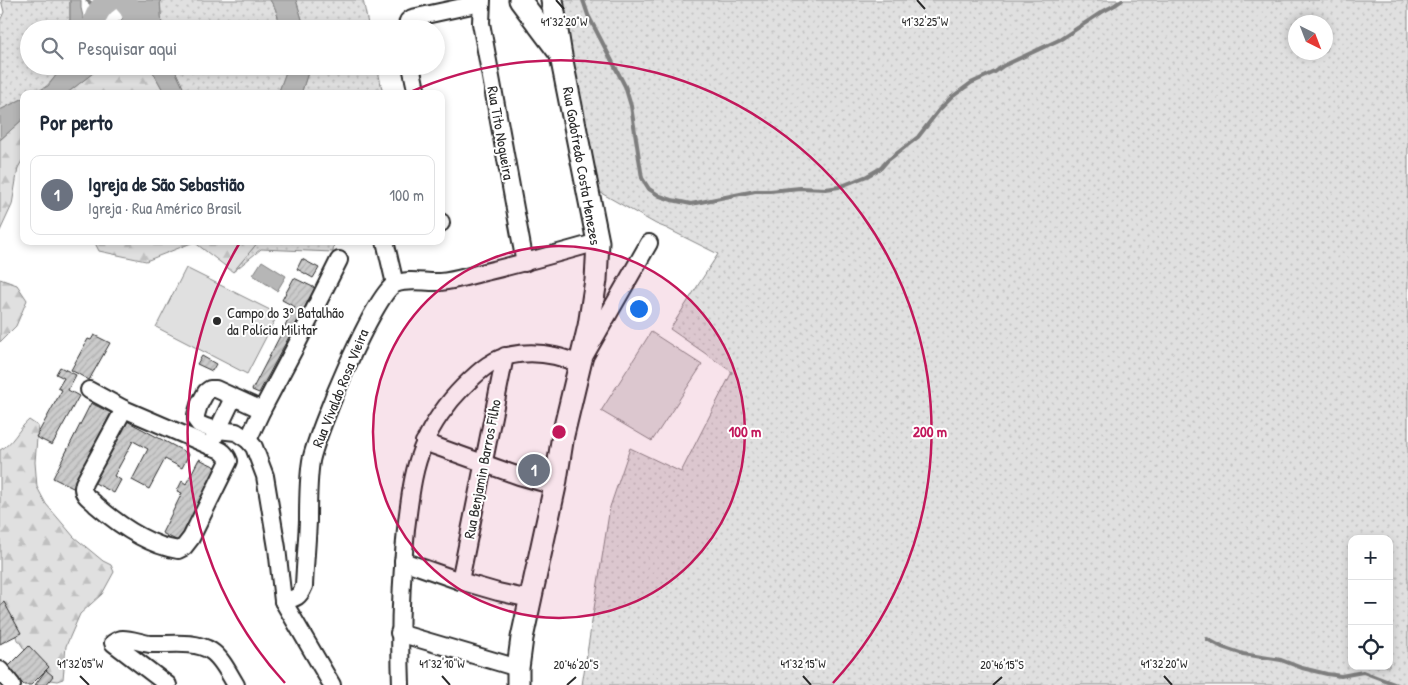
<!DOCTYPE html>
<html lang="pt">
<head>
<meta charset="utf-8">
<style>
	body { margin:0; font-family:"Patrick Hand",sans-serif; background:#f6f6f7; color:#1f2937 }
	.controls { position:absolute; right:15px; bottom:15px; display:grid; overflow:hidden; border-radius:10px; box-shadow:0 2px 8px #0003 }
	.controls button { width:45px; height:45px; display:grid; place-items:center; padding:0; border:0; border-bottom:1px solid #e0e1e3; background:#fff; color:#1f2937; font:25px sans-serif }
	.compass { position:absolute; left:1288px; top:15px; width:45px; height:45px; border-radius:50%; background:#fff; box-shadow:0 2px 8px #0003; rotate:138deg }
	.you { position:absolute; left:638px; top:308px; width:18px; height:18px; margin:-12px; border:4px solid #fff; border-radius:50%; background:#1a73e8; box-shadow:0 0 0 8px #1a73e833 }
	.badge { display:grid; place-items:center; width:32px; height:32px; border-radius:50%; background:#2b2b2b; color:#fff; font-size:16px; font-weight:700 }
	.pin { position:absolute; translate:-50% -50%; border:2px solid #fff; box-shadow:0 1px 5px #0006 }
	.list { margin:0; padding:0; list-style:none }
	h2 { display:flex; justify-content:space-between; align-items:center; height:65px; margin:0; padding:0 20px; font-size:21px }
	h2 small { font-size:16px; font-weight:400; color:#747a83 }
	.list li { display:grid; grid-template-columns:32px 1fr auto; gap:15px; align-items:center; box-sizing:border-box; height:80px; margin:0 10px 10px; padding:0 10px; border:1px solid #e0e1e3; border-radius:10px }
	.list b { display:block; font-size:19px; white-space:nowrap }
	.list p { margin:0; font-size:16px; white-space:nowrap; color:#747a83 }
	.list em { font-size:16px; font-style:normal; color:#747a83 }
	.icon { flex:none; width:28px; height:28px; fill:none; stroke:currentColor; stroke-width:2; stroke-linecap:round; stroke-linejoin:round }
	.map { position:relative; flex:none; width:1408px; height:685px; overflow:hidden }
	.search { position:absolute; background:#fff; box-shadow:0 2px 8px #0003; left:20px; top:20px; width:425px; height:55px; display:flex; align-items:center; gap:12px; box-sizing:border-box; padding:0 18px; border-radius:28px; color:#747a83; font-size:19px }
	.panel { position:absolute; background:#fff; box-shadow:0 2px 8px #0003; left:20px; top:90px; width:425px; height:155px; border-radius:10px }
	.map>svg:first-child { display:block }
</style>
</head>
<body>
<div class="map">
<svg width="1408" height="685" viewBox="0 0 1408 685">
	<defs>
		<pattern id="grass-dots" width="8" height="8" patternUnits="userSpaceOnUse" patternTransform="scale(1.25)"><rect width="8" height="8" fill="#e0e0e0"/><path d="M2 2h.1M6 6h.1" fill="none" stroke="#c0c0c0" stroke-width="1.8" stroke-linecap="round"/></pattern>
		<pattern id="forest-firs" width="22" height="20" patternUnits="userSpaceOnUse" patternTransform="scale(1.25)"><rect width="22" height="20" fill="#e0e0e0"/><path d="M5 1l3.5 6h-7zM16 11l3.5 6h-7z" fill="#c0c0c0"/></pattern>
		<pattern id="building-hatch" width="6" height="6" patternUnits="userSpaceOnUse" patternTransform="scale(1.25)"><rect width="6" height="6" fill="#cbcbcb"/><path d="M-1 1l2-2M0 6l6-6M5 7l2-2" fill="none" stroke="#aeaeae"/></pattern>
	</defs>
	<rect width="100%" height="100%" fill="#fff"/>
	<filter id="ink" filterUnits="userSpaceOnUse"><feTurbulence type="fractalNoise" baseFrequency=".02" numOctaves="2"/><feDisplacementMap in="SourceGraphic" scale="10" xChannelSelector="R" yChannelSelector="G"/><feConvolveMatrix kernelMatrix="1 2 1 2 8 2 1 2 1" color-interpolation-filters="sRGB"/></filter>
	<g filter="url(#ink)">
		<g fill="url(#grass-dots)" stroke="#868686" fill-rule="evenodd">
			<path d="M1 0H70V29H29V66H63C52 81 44 94 24 94V98L0 110V21L4 12Z"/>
			<path d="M160 0H270L275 8 282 29H162Z"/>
			<path d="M296 0H363L369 29H305Z"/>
			<path d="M560 0H1408V685H582L610 507 630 448 681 472 732 372 670 329 718 254 666 228 656 224 601 193 584 151ZM1296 22H1326V52H1296ZM1352 539H1389V666H1352Z"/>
			<path d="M173 66H288V67L278 94H186Z"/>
			<path d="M310 66H377L383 94H301Z"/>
			<path d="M259 241H334L333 252 261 249 233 272Z"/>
		</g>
		<g fill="url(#forest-firs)" stroke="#868686">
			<path d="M102 66H148L153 72 165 94H66Z"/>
			<path d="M24 118V157L18 168 12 205 0 231V140Z"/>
			<path d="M94 241H259L233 272 194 242 146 261 99 251Z"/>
			<path d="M0 279 17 285 27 300 16 326 0 342Z"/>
			<path d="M29 420 38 426 35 462 37 487 46 504 74 537 103 561 111 565 114 572 102 594 80 614 66 646 63 679 57 681 50 680 32 661 15 635 0 618V450C13 444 18 429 29 420Z"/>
		</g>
		<g fill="#e0e0e0" stroke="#868686">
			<path d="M186 268 278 314 247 374 156 327Z"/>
			<path d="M651 332 702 365 652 441 601 411Z"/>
		</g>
		<g fill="#b6b6b6" stroke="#7e7e7e">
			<path d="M70 0H81V8L86 29H70Z"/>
			<path d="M130 0H160L162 29H107L108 25 119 22 123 18Z"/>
			<path d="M270 0H296L305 29H282L275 8Z"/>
			<path d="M63 66H102L66 94H32L48 86Z"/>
			<path d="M148 66H173L186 94H165L153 72Z"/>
			<path d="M288 66H310L301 94H278Z"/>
			<path d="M24 98V118L0 140V110Z"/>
			<path d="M262 261 286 276 277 291 253 275Z"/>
		</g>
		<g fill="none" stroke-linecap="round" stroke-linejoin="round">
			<g stroke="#7e7e7e" stroke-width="4">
				<path d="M87 0 99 10"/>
				<path d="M583 0 588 15 625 86 631 106 642 178 649 189 660 196 672 200 691 204 755 191H770L800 188 826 189 839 187 867 176 881 168 887 161 918 137 939 110 952 97 971 83 995 72 1003 66 1061 39 1102 12 1115 5 1122 0"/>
				<path d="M1207 639 1222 647 1243 654 1281 660 1302 668 1327 674 1341 676 1363 672 1397 685"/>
			</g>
			<g stroke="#b6b6b6" stroke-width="22">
				<path d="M123 0 130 8 140 29"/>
				<path d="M92 29C95 17 99 6 110 0"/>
			</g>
		</g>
		<g fill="url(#building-hatch)" stroke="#2b2b2b">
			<path d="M302 259 319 268 313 278 297 269Z"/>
			<path d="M294 278 315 288 259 393 252 390 295 307 282 300Z"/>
			<path d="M94 335 110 343 89 380 71 370 88 339 91 340Z"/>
			<path d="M202 356 216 364 212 371 197 364Z"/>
			<path d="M60 367 76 375 68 390 79 396 52 445 36 437 62 390 58 388 64 378 56 374Z"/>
			<path d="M91 403 111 413 73 488 53 478Z"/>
			<path d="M125 420 189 454 182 468 165 459 149 489 132 480 148 449 133 441 114 476 121 480 114 493 93 482Z"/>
			<path d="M199 459 218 468 180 542 162 533 182 493 177 491 182 481 186 484Z"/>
			<path d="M4 602 21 633 0 644V605Z"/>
			<path d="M29 646 49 667 31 685H24L7 668Z"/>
			<path d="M46 670 53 676 46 685H35Z"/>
		</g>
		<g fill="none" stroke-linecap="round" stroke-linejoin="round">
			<defs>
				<g id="minor">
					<path d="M482 0 481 23 525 263"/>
					<path d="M406 29 408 21 412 18 481 3"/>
					<path d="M411 66 417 94"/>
					<path d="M441 222V223"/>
					<path d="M385 241 395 284"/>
					<path d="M89 390 124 409 210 446 233 398"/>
					<path d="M124 409 84 483C83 487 82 490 85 494 87 498 93 501 96 505 119 525 147 545 178 550L184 547 191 538 229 461C225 451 219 449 210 446"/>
					<path d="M248 440 262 410"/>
					<path d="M424 442 519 476 555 486"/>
					<path d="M403 561 460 581 498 592 530 599"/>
					<path d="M460 581 505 356"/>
					<path d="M283 601C296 598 299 598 304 586 305 564 307 543 308 521 308 501 308 481 311 461 316 434 374 294 395 284 408 278 426 283 440 282 454 281 468 276 481 273 520 264 559 253 598 242"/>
					<path d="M399 633 518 668"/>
					<path d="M0 670 12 685"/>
					<path d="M168 685 113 643C116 641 119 639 123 639 132 639 141 643 150 644 169 645 194 640 211 651 222 658 229 674 236 685"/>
					<path d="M332 685 283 601 277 548 265 476 254 447 248 440 236 432 218 430 206 427 199 424 196 420V415L199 405 206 392 210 389H216L262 410 298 342 339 260"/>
					<path d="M401 685C399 633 401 581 406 529 410 500 412 471 424 444 432 424 448 402 463 387 471 379 479 371 488 365 506 352 534 351 555 356 563 358 572 361 580 364L649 243"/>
				</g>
				<g id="major">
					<path d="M520 0 559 52"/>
					<path d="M518 685V668L522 638 555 486 563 435 589 326 596 280 598 242 561 56 552 0"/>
				</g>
			</defs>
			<use href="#minor" stroke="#2b2b2b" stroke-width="20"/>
			<use href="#major" stroke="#2b2b2b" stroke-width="25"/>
			<use href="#minor" stroke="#fff" stroke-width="16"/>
			<use href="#major" stroke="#fff" stroke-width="21"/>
		</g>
	</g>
	<path fill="none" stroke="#2b2b2b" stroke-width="2" d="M556 0 564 9M917 0 925 9M80 676 89 685M442 676 450 685M803 676 811 685M1164 676 1172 685M567 685 576 677M993 685 1002 677"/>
	<circle cx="559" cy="432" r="186" fill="#c2185b" fill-opacity=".12"/>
	<g fill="none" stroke="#c2185b" stroke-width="2.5">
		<circle cx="559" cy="432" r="186"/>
		<path d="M285 683A371 371 0 0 1 239 244M408 93A371 371 0 0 1 833 683"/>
	</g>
	<circle fill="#2b2b2b" stroke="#fff" stroke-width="2" cx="217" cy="321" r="5"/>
	<g text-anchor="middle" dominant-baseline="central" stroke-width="4" stroke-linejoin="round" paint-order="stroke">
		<g font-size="15" fill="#2b2b2b" stroke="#fff">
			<text transform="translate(501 133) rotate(80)">Rua Tito Nogueira</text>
			<text transform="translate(582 166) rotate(80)">Rua Godofredo Costa Menezes</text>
			<text transform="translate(340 388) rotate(-68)">Rua Vivaldo Rosa Vieira</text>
			<text transform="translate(482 469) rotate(-79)">Rua Benjamin Barros Filho</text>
		</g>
		<g font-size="15" fill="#2b2b2b" stroke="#fff" text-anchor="start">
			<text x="227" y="312">Campo do 3º Batalhão<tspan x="227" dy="17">da Polícia Militar</tspan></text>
		</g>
	</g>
	<g font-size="12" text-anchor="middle" fill="#2b2b2b" stroke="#fff" stroke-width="4" stroke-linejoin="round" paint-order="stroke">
		<text x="564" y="26">41°32'20"W</text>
		<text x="925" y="26">41°32'25"W</text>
		<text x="80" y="668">41°32'05"W</text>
		<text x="442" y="668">41°32'10"W</text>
		<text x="803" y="668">41°32'15"W</text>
		<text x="1164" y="668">41°32'20"W</text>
		<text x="576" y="669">20°46'20"S</text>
		<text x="1002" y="669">20°46'15"S</text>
	</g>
	<circle cx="559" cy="432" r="8" fill="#c2185b" stroke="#fff" stroke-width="2.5"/>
	<g font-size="15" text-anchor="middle" font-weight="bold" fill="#c2185b" stroke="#fff" stroke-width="4" stroke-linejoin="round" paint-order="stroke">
		<text x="745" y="437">100 m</text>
		<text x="930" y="437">200 m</text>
	</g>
</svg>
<div class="controls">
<button>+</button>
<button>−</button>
<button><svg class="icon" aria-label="locate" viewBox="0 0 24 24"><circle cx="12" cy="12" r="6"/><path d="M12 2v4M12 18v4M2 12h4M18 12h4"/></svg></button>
</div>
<svg class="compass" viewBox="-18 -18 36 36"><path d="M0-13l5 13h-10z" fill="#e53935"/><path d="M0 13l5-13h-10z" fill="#747a83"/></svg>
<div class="you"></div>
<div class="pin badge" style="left:534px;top:470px;background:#6b7280">1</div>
<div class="search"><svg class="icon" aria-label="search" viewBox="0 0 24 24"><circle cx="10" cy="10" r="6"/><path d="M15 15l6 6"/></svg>Pesquisar aqui</div>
<section class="panel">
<h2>Por perto<small></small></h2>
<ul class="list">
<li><span class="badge" style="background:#6b7280">1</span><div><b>Igreja de São Sebastião</b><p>Igreja · Rua Américo Brasil</p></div><em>100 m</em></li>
</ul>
</section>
</div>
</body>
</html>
